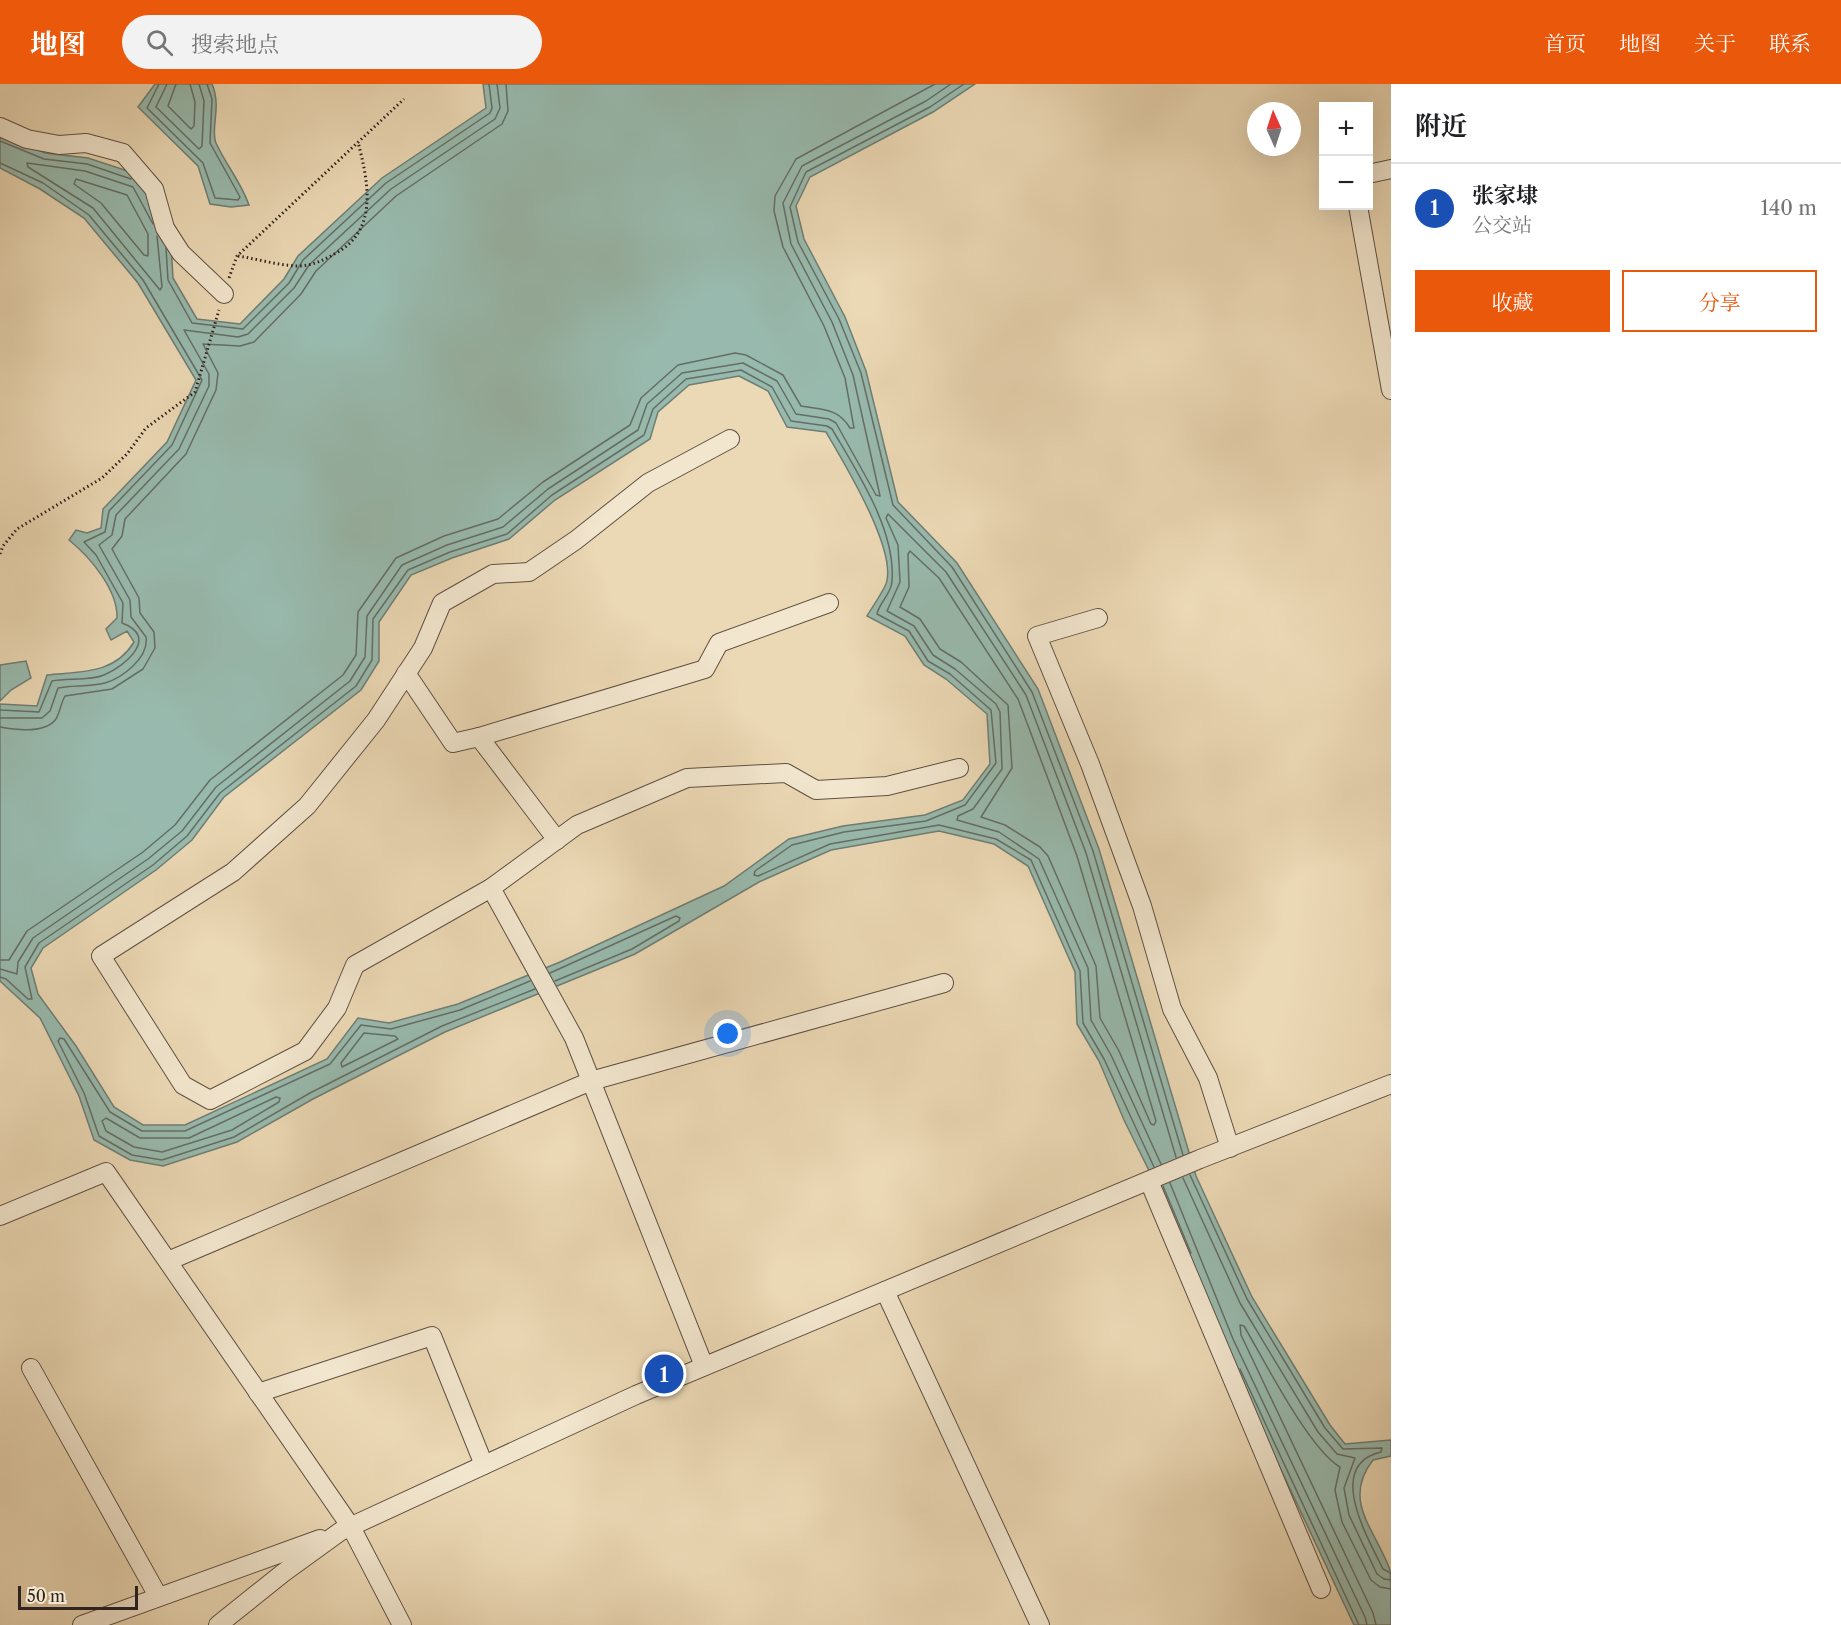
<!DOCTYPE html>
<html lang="zh">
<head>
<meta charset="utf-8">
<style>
	body { margin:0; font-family:"Libre Caslon Text","Noto Serif SC",serif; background:#f2f2f2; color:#202124 }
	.controls { position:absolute; right:18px; top:18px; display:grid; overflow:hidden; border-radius:0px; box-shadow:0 6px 24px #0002 }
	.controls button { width:54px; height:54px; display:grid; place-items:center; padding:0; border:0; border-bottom:2px solid #e0e0e0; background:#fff; color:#202124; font:30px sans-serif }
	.compass { position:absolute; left:1247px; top:18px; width:54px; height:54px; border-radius:50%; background:#fff; box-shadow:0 6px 24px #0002; rotate:357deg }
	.scale { position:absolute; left:18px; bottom:15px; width:120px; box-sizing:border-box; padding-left:6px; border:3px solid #31231d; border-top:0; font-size:16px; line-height:21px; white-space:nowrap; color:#31231d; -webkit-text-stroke:4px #f2e6ce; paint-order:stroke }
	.you { position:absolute; left:728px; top:950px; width:21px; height:21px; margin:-15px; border:4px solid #fff; border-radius:50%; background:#1a73e8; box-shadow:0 0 0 9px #1a73e833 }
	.badge { display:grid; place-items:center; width:39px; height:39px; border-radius:50%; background:#ea580c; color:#fff; font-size:20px; font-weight:700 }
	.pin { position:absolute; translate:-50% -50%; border:3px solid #fff; box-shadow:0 2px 6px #0006 }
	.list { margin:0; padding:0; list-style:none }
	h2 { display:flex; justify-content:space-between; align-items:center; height:78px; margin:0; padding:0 24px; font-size:26px }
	h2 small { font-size:20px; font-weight:400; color:#757577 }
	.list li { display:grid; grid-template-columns:39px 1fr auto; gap:18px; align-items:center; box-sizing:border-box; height:90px; padding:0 24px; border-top:2px solid #e0e0e0 }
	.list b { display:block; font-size:22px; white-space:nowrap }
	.list p { margin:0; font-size:20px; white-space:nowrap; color:#757577 }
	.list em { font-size:20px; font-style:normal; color:#757577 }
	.actions { display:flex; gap:12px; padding:18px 24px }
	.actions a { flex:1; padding:14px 0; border:2px solid #ea580c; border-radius:0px; text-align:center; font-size:21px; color:#ea580c }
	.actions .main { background:#ea580c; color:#fff }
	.icon { flex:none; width:33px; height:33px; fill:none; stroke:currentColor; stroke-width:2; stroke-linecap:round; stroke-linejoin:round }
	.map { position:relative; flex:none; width:1391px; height:1541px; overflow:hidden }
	header { display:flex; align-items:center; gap:36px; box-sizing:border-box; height:84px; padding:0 30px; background:#ea580c; color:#fff }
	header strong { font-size:28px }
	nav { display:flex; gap:33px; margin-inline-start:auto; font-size:21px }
	.search { width:420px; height:54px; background:#f2f2f2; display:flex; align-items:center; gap:15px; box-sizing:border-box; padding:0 21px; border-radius:33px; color:#757577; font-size:22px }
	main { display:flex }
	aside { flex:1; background:#fff }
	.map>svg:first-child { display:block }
</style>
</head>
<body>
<header>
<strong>地图</strong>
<div class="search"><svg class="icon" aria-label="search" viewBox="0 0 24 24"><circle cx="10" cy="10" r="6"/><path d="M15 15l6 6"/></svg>搜索地点</div>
<nav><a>首页</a><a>地图</a><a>关于</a><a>联系</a></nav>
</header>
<main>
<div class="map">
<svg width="1391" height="1541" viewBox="0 0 1391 1541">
	<rect width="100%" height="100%" fill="#ebd8b4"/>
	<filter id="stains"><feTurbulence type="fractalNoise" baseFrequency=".00333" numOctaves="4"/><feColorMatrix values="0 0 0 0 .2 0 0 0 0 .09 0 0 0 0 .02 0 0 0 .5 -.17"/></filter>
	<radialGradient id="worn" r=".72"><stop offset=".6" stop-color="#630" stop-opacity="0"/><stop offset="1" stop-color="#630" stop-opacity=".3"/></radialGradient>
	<g fill="#98baae" stroke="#6f7e74" stroke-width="1.5" fill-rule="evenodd">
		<path d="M155 0H212C222 23 210 45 216 59 226 81 241 98 249 121L231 123 210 120 198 82 138 23Z"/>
		<path d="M483 0H975L933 28 810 93 796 122 804 155 845 233 866 287 898 418 957 479 1038 605 1099 765 1196 1092 1252 1213 1330 1341 1345 1360 1391 1356V1372L1373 1376C1341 1417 1376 1446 1390 1486 1391 1501 1391 1525 1391 1541H1354L1242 1303 1166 1121 1124 1036 1099 977 1077 940 1075 888 1028 782 994 760 939 747 831 766 759 798 635 870 445 948 313 1015 237 1058 163 1082 130 1076 94 1056 79 1012 40 934 0 897V620L37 622 47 591C80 587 114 591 134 558L127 547 111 556 106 545 117 534C118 506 90 473 69 456L76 446 87 449 101 444 103 425 167 358 196 296 138 199 84 134 40 105 0 84V51L45 69 88 74 143 92 170 144 173 194 197 235 240 240 284 195 298 172 382 94 486 24ZM739 292 768 307 787 343 826 348C844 379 898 467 886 500 881 511 873 522 867 532L905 552 924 581 946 595 987 630 990 680 963 716 925 731 843 742 789 755 724 802 560 878 458 920 389 939 358 934 327 975 185 1041H143L114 1023 76 962 38 910 31 884 43 864 156 786 192 756 224 713 361 606 379 577V538L411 491 452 474 509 455 555 416 650 355 658 328 689 301Z"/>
		<path d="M26 577 31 594 11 606 0 617V581Z"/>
	</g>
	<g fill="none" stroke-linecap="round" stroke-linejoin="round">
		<g stroke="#646e66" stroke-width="1.5">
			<path d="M159 0 147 24 203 79 215 114 238 116 240 113 210 59 212 15 207 0"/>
			<path d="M167 0 156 23 199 65 202 62 204 17 199 0"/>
			<path d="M176 0 168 22 191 45 194 42 195 18 190 0"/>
			<path d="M964 0 930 23 806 88 790 123 798 158 839 235 861 289 893 421 952 483 1032 608 1093 767 1183 1071"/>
			<path d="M0 57 44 75 87 80 131 95"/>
			<path d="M0 79 43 99 89 131 143 196 202 296 172 361 109 427 105 448 84 458 96 471 123 519 122 539C160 553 125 582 104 591 90 597 68 594 52 597L39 628 0 626"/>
			<path d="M76 95 127 111 148 150V172L144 171 101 119 74 100Z"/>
			<path d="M153 140 133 103 85 87 27 79 28 83 93 124 160 206 162 203 157 152"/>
			<path d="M166 164 168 196 192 239 243 245 289 199 303 176 386 99 490 29 492 24 489 0"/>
			<path d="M910 467 939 494 1018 615 1077 772 1156 1037 1154 1041 1151 1040 1119 967 1100 934 1096 882 1048 772 1040 763 1005 741 981 733 1012 684 1008 621 961 578 940 565 920 535 900 523 909 503 908 470Z"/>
			<path d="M0 634H42L50 627 58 604C73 601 90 603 105 599 122 594 149 574 146 553L131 533 130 516 99 461 112 451 116 431 179 365 209 302V290L184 246 238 253 248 250 294 204 309 181 391 105 495 35 500 24 497 0"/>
			<path d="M0 643C16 646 45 650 56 635 60 628 61 619 65 612L112 605 143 585 155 564 154 548 140 529 139 514 112 465 122 452 125 435 186 370 216 306 218 289 203 260 240 262 254 258 301 210 316 187 396 112 502 40 508 27 506 0"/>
			<path d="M0 876H9L27 847 143 768 175 741 210 696 343 591 356 571 358 528 396 474 444 452 498 435 543 398 630 341 641 314 678 281 735 269 746 271 783 291 801 322C823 326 838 324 850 344H854L845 294 824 242 783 163 774 127 775 112 796 75 935 0"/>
			<path d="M0 885 17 890 18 878 33 854 148 775 182 747 216 703 350 597 365 573 367 532 402 481 447 461 503 443 548 405 638 346 647 320 682 289 743 279 777 297 796 330 829 335 836 339 876 411 880 412 853 291 832 238 791 160 783 119 802 82 926 17 951 0"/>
			<path d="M550 889 676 832 680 834 679 837 632 865 555 897"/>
			<path d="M0 893 6 895 28 915H32L25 883 39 859 153 781 187 752 220 709 356 602 372 576 373 535 408 486 450 468 507 450 552 411 644 351 653 325 686 295 741 286 772 303 791 337 827 342 832 345C857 388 896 446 892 497 892 509 879 519 877 530L909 547 928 577 950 590 991 626 996 679 965 721 926 737 844 748 792 761 755 787 754 791 758 792 830 760 939 741 996 755 1031 776 1080 887 1083 939 1104 975 1154 1083"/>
			<path d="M530 897 460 926 391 945 361 941 330 980 185 1047H142L110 1028 64 955 60 954 58 957 84 1009 99 1052 132 1071 162 1076 234 1053 310 1009 442 942 535 905"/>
			<path d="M364 949 395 952 398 955 342 983 341 979Z"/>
			<path d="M276 1013 280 1014 279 1018 232 1046 162 1068 134 1063 106 1047 102 1037 106 1034 140 1054H189Z"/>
			<path d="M1161 1080 1111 971 1091 936 1088 884 1039 775 999 748 957 736 958 732 973 725 1002 685 1000 628 996 620 955 585 933 571 914 542 887 527 900 498 898 461 886 434 888 430 946 488 1026 611 1086 769 1176 1073"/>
			<path d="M1190 1091 1247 1215 1325 1344 1343 1365 1382 1364 1381 1368C1324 1381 1369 1456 1383 1485L1391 1489"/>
			<path d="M1183 1094 1240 1219 1318 1348 1337 1370 1355 1374 1344 1404 1349 1431 1377 1490 1384 1495 1391 1496"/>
			<path d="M1170 1099 1233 1255 1365 1533 1367 1541"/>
			<path d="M1163 1102 1191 1169"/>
			<path d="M1240 1285 1359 1541"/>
			<path d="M1376 1541 1373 1529 1241 1251 1240 1241 1244 1242C1264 1276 1309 1365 1340 1383L1335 1406 1342 1438 1371 1496 1380 1503 1391 1505"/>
		</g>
		<defs>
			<g id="minor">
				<path d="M0 43 27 55 59 61 86 59 123 69 154 105 165 144 181 169 224 210"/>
				<path d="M1368 90 1391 85"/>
				<path d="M1358 122 1391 306"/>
				<path d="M730 355 648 399 576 456 529 488 493 490 442 519 423 564 376 636 307 722 233 788 101 872 183 1001 210 1016 305 967 337 924 355 881 491 804 577 741 687 694 786 689 816 706 887 702 959 684"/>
				<path d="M1098 534 1037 552 1090 680 1142 822 1172 925 1208 994 1230 1064"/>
				<path d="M406 589 453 659 479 653 557 756"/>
				<path d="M479 653 705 585 719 559 829 519"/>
				<path d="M491 804 574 954 704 1282"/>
				<path d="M1149 1097 1321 1505"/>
				<path d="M0 1132 106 1088 351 1443 402 1541"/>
				<path d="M168 1177 591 997 944 899"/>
				<path d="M885 1207 1040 1541"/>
				<path d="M31 1284 158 1512"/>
				<path d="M258 1309 432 1252 484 1381"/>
				<path d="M82 1541 320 1455"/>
				<path d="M218 1541 283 1489 341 1447 636 1311 1200 1075 1391 1000"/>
			</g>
		</defs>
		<use href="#minor" stroke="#605043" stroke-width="20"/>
		<g stroke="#31231d" stroke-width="3" stroke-dasharray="1.5 3" stroke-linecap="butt">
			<path d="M238 172C257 175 277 181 297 182 312 182 324 176 336 169 379 146 368 97 358 58"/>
			<path d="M229 194 237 172 404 15"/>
			<path d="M0 470 3 462 17 445 102 394 127 370 146 344 195 308 219 226"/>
		</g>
		<use href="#minor" stroke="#f2e6ce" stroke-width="18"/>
	</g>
	<rect width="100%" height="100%" filter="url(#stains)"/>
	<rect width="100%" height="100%" fill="url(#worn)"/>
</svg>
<div class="controls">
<button>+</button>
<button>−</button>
</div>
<svg class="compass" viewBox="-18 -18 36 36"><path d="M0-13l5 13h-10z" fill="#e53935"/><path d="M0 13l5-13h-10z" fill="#757577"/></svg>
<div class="scale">50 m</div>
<div class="you"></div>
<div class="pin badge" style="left:664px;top:1290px;background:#1a4fb4">1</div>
</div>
<aside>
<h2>附近<small></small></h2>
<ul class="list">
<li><span class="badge" style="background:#1a4fb4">1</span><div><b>张家埭</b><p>公交站</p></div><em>140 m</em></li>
</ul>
<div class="actions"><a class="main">收藏</a><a>分享</a></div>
</aside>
</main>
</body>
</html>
